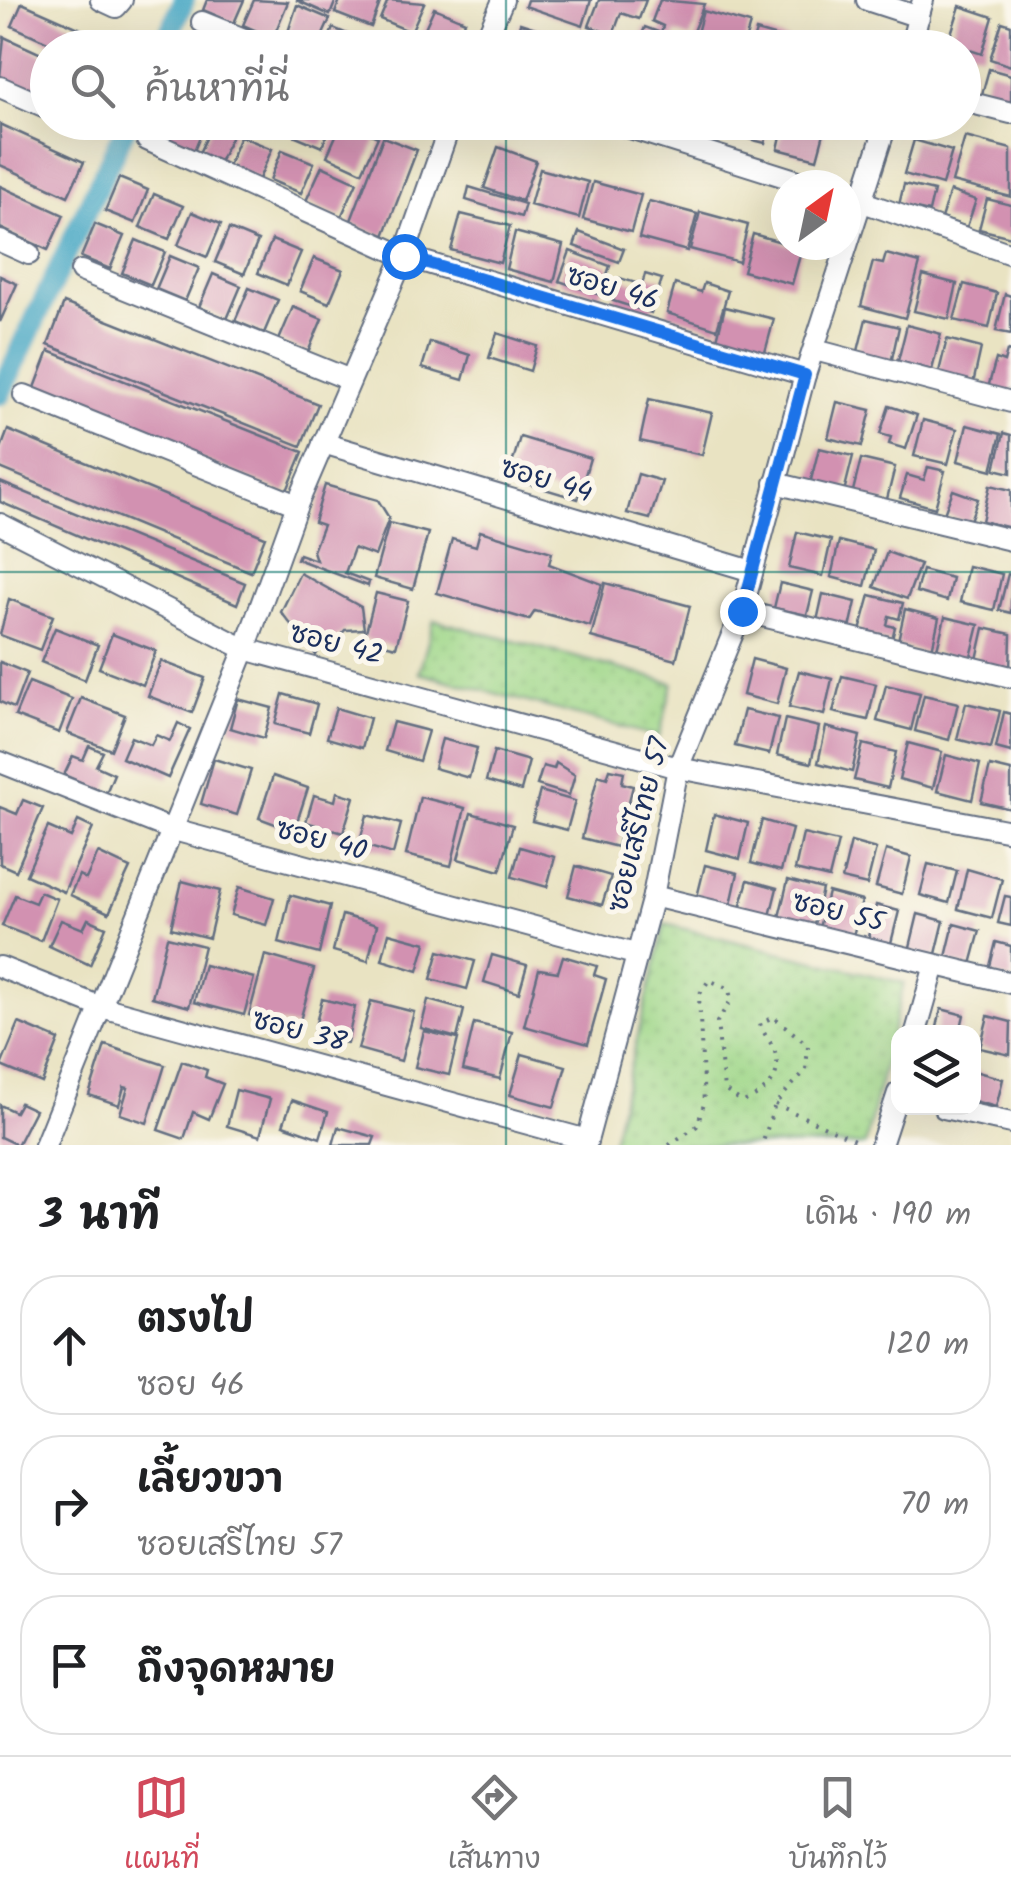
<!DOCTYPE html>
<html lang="th">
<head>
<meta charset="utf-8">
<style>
	body { margin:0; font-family:Kalam,"Playpen Sans Thai",sans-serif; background:#f6f6f6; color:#202124 }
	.controls { position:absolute; right:30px; bottom:30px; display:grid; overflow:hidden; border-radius:20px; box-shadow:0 10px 40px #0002 }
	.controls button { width:90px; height:90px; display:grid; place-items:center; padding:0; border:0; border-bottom:2px solid #e0e0e0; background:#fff; color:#202124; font:50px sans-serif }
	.compass { position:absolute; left:771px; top:170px; width:90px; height:90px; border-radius:50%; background:#fff; box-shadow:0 10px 40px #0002; rotate:33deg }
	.stop { position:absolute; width:30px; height:30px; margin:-22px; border:8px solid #1a73e8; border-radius:50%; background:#fff }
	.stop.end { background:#1a73e8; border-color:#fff; box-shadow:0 2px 10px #0008 }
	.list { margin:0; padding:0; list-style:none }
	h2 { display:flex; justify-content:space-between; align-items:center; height:130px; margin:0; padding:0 40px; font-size:42px }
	h2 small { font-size:32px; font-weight:400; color:#757577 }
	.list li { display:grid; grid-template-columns:65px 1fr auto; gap:30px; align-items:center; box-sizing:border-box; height:140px; margin:0 20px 20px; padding:0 20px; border:2px solid #e0e0e0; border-radius:40px }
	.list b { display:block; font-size:38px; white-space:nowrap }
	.list p { margin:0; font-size:32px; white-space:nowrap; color:#757577 }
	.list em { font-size:32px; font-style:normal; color:#757577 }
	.icon { flex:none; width:55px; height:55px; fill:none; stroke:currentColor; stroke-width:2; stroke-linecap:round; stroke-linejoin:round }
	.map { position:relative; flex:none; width:1011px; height:1145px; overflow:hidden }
	.search { position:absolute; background:#fff; box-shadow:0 10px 40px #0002; left:30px; right:30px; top:30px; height:110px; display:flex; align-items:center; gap:25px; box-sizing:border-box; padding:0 35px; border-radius:55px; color:#757577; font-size:38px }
	.sheet { height:610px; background:#fff }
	nav { display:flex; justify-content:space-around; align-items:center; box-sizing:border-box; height:140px; border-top:2px solid #e0e0e0; background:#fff; font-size:28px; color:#757577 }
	nav a { display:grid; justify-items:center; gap:5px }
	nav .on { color:#d1495b }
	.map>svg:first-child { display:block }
</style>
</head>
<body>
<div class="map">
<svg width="1011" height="1145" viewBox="0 0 1011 1145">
	<defs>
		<pattern id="park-dots" width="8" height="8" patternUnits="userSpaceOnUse" patternTransform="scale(2.5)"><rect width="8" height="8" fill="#9fd789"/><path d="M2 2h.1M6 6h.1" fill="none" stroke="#88b979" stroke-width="1.8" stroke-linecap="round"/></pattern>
	</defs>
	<rect width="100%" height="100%" fill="#fbf7ec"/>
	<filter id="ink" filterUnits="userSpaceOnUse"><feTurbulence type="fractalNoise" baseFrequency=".01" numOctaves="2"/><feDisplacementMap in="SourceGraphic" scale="20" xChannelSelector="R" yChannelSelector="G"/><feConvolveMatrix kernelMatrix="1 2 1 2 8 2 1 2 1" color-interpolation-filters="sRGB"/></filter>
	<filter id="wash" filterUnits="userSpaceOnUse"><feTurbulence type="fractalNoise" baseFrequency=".0048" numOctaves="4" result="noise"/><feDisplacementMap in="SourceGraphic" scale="40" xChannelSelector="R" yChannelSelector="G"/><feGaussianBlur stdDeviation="2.25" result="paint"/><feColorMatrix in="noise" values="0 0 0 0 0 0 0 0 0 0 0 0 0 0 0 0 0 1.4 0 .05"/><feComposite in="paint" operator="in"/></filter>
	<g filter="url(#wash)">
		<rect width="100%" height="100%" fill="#e9e3c2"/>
		<g fill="url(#park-dots)" stroke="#5d8374" stroke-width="2.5">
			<path d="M434 620 673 683 659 737 419 673Z"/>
			<path d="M665 924 904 983 865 1145H611Z"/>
		</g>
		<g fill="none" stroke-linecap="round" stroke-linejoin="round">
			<g stroke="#46a7c5" stroke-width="22">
				<path d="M163 48 184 0"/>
				<path d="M0 394 128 122"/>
			</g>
		</g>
		<g id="blocks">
			<g fill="#d291b1">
				<path d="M207 0H244L234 23 203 10Z"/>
				<path d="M254 0 288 2 273 38 243 25Z"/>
				<path d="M296 0H336L330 15Z"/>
				<path d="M340 0H381L371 27 335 13Z"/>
				<path d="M388 0 424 3 411 32 380 19Z"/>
				<path d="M527 0H591L583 26 525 6Z"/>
				<path d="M599 0H646L639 19 621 13 613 35 589 26Z"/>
				<path d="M660 0 704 4 690 39 676 33 670 48H648L638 44 645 27 661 33 663 26 652 21Z"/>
				<path d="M22 3 124 48H61L12 26Z"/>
				<path d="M297 5 330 19 317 48 284 44Z"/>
				<path d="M960 6 993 17 982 54 948 43Z"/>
				<path d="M434 8 465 21 454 48 421 37Z"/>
				<path d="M703 11 750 24 743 48H693Z"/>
				<path d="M1002 22 1011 25V66L990 59Z"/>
				<path d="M520 23 577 41 575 48H513Z"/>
				<path d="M333 28 364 41 362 48H325Z"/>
				<path d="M756 31 802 44 801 48H751Z"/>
				<path d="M375 34 407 47V48H370Z"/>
				<path d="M4 37 48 57V99L0 77Z"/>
				<path d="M608 38 639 46V48H606Z"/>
				<path d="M964 65 974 67 967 93 964 92Z"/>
				<path d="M989 69 1011 75V107L981 98Z"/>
				<path d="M157 122H206L193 153 151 135Z"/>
				<path d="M214 122 236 127 219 162 199 153Z"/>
				<path d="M295 122H332L322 147 291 134Z"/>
				<path d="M342 122 378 137 362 172 327 156Z"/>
				<path d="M728 122H770L765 143 725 133Z"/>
				<path d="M784 123 824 133 817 159 778 149Z"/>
				<path d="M0 124 84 162 68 196 0 165Z"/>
				<path d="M240 136 272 149 259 179 228 166Z"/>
				<path d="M383 137 417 150 384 236 350 223Z"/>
				<path d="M965 137 1011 149V197L952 182Z"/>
				<path d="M914 140 952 151 942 185 904 174Z"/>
				<path d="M498 147 536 161 522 201 484 188Z"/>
				<path d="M282 150 314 163 301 193 270 180Z"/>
				<path d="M322 166 357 182 341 217 306 201Z"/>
				<path d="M540 169 588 182 579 218 530 205Z"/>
				<path d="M119 178 148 190 135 223 105 211Z"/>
				<path d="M593 182 641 195 631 232 583 219Z"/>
				<path d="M904 184 934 191 929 212 899 205Z"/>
				<path d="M0 186 64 215 48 250 0 228Z"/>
				<path d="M469 187 525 204 521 217 466 200Z"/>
				<path d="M950 191 976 200 967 227 941 218Z"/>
				<path d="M154 194 183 206 169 239 140 227Z"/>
				<path d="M987 199 1011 205V237L979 229Z"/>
				<path d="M649 201 697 214 687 251 639 238Z"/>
				<path d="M192 212 221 224 207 257 178 245Z"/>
				<path d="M700 212 748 225 739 262 690 249Z"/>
				<path d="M461 214 510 226 500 263 451 250Z"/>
				<path d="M95 224 124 236 110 269 81 257Z"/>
				<path d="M229 229 258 241 244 274 215 262Z"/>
				<path d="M515 232 563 245 554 282 506 269Z"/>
				<path d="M579 232 624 249 619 262 574 246Z"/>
				<path d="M753 234 802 248 792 284 743 271Z"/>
				<path d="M136 240 165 252 151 285 122 273Z"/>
				<path d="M272 240 301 252 287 285 258 273Z"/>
				<path d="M570 251 610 266 600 295 559 281Z"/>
				<path d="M886 254 920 263 905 318 861 306 873 262 883 264Z"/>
				<path d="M170 256 199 268 185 301 156 289Z"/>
				<path d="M314 258 343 270 329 303 300 291Z"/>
				<path d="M213 274 241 286 227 319 199 307Z"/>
				<path d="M645 274 662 279 651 313 613 301 620 278 642 285Z"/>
				<path d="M923 275 957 284 949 319 914 311Z"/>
				<path d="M0 276 17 284 0 322Z"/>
				<path d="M704 283 728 291 717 329 667 313 675 284 701 292Z"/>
				<path d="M964 284 997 293 989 328 954 320Z"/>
				<path d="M249 288 278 300 264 333 235 321Z"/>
				<path d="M1005 294 1011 296V334L996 331Z"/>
				<path d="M64 303 318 404 301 446 48 345Z"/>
				<path d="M293 307 322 319 308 352 279 340Z"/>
				<path d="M725 307 774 319 764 356 716 343Z"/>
				<path d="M866 319 899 327 891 363 857 355Z"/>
				<path d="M907 325 941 334 932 370 898 361Z"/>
				<path d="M497 333 537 346 530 371 489 358Z"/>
				<path d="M947 339 981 348 973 384 938 376Z"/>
				<path d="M430 342 470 355 463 380 422 368Z"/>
				<path d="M49 351 303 452 286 493 33 393Z"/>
				<path d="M1007 351 1011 352V395L988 388 996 359 1004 362Z"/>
				<path d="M649 399 712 413 702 455 640 441Z"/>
				<path d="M837 402 871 410 862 446 828 438Z"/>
				<path d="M889 406 917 415 906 449 889 444 891 437 880 434Z"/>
				<path d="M923 420 957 429 948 464 914 456Z"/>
				<path d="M967 425 1001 434 992 470 958 461Z"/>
				<path d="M8 430 265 537 251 572 0 468V451Z"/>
				<path d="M1004 433 1011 435V473L995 469Z"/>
				<path d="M520 437 590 458 578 499 508 478Z"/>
				<path d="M819 448 853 456 844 492 810 484Z"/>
				<path d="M861 459 895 467 886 503 852 495Z"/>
				<path d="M928 467 945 471 935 508 900 498 907 475 924 480Z"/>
				<path d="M638 474 662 481 650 519 627 513Z"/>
				<path d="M0 482 245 583 237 604 0 502Z"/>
				<path d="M325 485 378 500 389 518 375 556 354 548 345 573 369 582 368 586 297 559 299 554 316 560 313 551 323 525 314 522Z"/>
				<path d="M990 485 1011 490V528L982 521Z"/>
				<path d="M953 490 978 499 969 523 944 514Z"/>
				<path d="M389 523 428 533 413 589 374 578Z"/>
				<path d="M480 531 552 552 549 564 602 584 590 626 535 611 529 620 437 593 452 539 476 546Z"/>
				<path d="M797 532 831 540 823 576 789 568Z"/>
				<path d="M839 541 874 550 865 586 831 577Z"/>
				<path d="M887 552 920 564 907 599 874 587Z"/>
				<path d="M968 566 1002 574 994 610 960 602Z"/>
				<path d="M922 570 952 578 947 601 916 592Z"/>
				<path d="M300 573 361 607 364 629 345 630 339 637 324 641 316 655 281 612Z"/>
				<path d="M1008 574 1011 575V613L999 610Z"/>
				<path d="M605 583 690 606 676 660 591 637Z"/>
				<path d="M780 583 813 591 807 615 774 608Z"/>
				<path d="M376 593 408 601 396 647 364 639Z"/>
				<path d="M823 594 856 602 850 628 817 621Z"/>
				<path d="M870 595 903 603 899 619 889 616 887 625 895 627 891 643 859 635Z"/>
				<path d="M9 599 53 616 40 650 0 635Z"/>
				<path d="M905 609 939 618 931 654 897 645Z"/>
				<path d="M945 617 979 625 970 661 936 653Z"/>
				<path d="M55 628 98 645 85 680 41 662Z"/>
				<path d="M984 628 1011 634 1010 672 976 664Z"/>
				<path d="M112 634 156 651 143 685 99 668Z"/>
				<path d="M752 659 786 668 777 704 743 695Z"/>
				<path d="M161 661 205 678 192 713 148 696Z"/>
				<path d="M0 662 27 673 14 708 0 702Z"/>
				<path d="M799 671 832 679 824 715 789 707Z"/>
				<path d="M842 676 876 684 868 720 833 712Z"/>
				<path d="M29 682 72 699 59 733 15 716Z"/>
				<path d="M886 685 920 693 911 730 877 721Z"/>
				<path d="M283 694 317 704 309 733 275 724Z"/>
				<path d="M924 695 958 703 949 740 915 731Z"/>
				<path d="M81 698 125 715 111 750 67 733Z"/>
				<path d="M238 699 272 708 264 738 230 728Z"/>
				<path d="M966 703 1000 711 991 748 957 739Z"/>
				<path d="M336 708 370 718 362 748 327 738Z"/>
				<path d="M744 710 778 718 769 754 735 746Z"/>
				<path d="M1004 712 1011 714V752L996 748Z"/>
				<path d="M785 719 819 727 811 763 777 755Z"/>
				<path d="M393 722 428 731 419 761 385 751Z"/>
				<path d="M178 723 190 729 168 778 122 758 131 737 151 745 156 735 170 741Z"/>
				<path d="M826 727 860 736 852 772 818 763Z"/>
				<path d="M442 739 477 748 469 778 434 768Z"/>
				<path d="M908 743 942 752 933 788 899 779Z"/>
				<path d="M863 744 896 752 888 788 854 780Z"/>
				<path d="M89 746 103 752 96 766 114 774 106 793 64 775 73 756 83 760Z"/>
				<path d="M494 751 529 761 521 791 486 781Z"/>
				<path d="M946 755 980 764 972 800 937 791Z"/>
				<path d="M214 759 251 770 237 815 201 804Z"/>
				<path d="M556 763 575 775 569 795 537 785 543 766 554 769Z"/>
				<path d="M990 766 1011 771V809L981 802Z"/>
				<path d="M610 769 624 772 622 783 633 786 617 847 582 838 598 775 607 778Z"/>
				<path d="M273 776 308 788 294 831 259 818Z"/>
				<path d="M540 791 575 801 567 830 532 821Z"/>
				<path d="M337 792 354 797 343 833 306 822 314 795 335 801Z"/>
				<path d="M420 797 465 808 451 866 406 855Z"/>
				<path d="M23 800 43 808 16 871 0 864V807L17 814Z"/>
				<path d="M471 813 513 825 500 871 458 859Z"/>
				<path d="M714 814 748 823 740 859 706 850Z"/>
				<path d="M367 815 401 824 393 854 359 844Z"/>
				<path d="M762 820 792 829 781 871 751 863Z"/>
				<path d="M78 821 93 828 64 892 26 875 48 827 71 837Z"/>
				<path d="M803 834 838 842 829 878 795 870Z"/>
				<path d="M851 842 876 849 867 885 842 879Z"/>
				<path d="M520 847 555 857 547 887 512 877Z"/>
				<path d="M886 850 911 857 902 894 876 887Z"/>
				<path d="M98 853 130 868 109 913 70 895 79 875 86 879Z"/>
				<path d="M928 864 957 871 949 903 920 895Z"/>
				<path d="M705 865 738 873 730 909 696 901Z"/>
				<path d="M576 866 611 876 602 905 568 896Z"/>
				<path d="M967 869 1002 879 992 918 958 909Z"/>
				<path d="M748 880 777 888 769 920 739 912Z"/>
				<path d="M788 880 822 889 814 925 779 917Z"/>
				<path d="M182 881 220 891 209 938 171 928Z"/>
				<path d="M239 887 274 898 266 925 231 915Z"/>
				<path d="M40 892 57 899 41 941 2 926 15 895 35 903Z"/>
				<path d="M828 892 862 901 853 936 819 928Z"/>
				<path d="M290 895 330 906 319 954 279 943Z"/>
				<path d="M1005 896 1011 897V926L998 923Z"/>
				<path d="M876 905 899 911 890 947 868 941Z"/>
				<path d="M918 914 944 921 935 958 909 951Z"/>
				<path d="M342 915 377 925 368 961 333 951Z"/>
				<path d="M88 919 106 927 90 965 49 946 61 920 83 929Z"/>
				<path d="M954 924 980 931 970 968 945 961Z"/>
				<path d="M389 933 426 943 418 971 382 960Z"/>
				<path d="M167 937 204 946 189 1007 152 997Z"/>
				<path d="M996 942 1011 946V980L988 974Z"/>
				<path d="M439 951 475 961 467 989 431 979Z"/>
				<path d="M265 955 314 969 298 1028 249 1015Z"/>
				<path d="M492 955 527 965 519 993 484 982Z"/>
				<path d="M563 956 597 966 594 975 606 979 588 1044 524 1026 539 969 558 972Z"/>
				<path d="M204 965 254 978 244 1015 194 1002Z"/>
				<path d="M322 999 355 1007 347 1043 313 1035Z"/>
				<path d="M428 1000 464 1010 457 1038 421 1028Z"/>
				<path d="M371 1001 414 1012 401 1061 358 1049Z"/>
				<path d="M941 1009 964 1015 960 1032H936Z"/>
				<path d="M988 1016 1011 1022 1010 1055 980 1048Z"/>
				<path d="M19 1023 59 1040 42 1083 1 1066Z"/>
				<path d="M474 1023 512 1032 500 1079 463 1070Z"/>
				<path d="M424 1031 458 1039 449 1075 415 1067Z"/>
				<path d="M105 1045 165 1065 147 1123 120 1114 128 1088 124 1087 119 1105 89 1095Z"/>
				<path d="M522 1054 566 1066 554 1107 510 1095Z"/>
				<path d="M182 1061 207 1070 205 1077 223 1084 209 1119 193 1112 184 1139 158 1130Z"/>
				<path d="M974 1071 1003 1079 996 1107 974 1101Z"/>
				<path d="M236 1090 270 1099 260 1136 227 1126Z"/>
				<path d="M292 1100 328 1112 320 1138 283 1125Z"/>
				<path d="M20 1103 35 1110 17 1145 0 1137V1105L15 1112Z"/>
				<path d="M338 1127 375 1137 372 1145H333Z"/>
			</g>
		</g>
	</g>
	<g filter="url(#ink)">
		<use href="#blocks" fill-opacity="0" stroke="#636e81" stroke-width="2.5"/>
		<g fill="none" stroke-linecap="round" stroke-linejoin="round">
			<defs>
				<g id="minor">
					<path d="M101 0 116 7 122 0"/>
					<path d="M867 0 919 17"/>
					<path d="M202 22 266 48"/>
					<path d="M482 48 503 0"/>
					<path d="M910 48 923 0"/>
					<path d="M0 87 48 108"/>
					<path d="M964 101 1011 113"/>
					<path d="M81 122 86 125"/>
					<path d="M611 122 811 185"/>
					<path d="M147 140 404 256 805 375"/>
					<path d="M846 196 1011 254"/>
					<path d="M0 241 29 254"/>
					<path d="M81 271 348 379"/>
					<path d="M815 350 1011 402"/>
					<path d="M24 395 297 505"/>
					<path d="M323 443 752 571"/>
					<path d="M775 483 1011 540"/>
					<path d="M0 524 245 649 678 768 1011 831"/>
					<path d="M742 611 1011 677"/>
					<path d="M0 762 170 829 635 954"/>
					<path d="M653 896 1011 983"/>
					<path d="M0 967 98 1006 587 1140"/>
					<path d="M916 1032 935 965"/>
					<path d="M944 1108 1011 1123"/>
					<path d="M45 1145 245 649 297 505 404 256 451 122"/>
					<path d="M586 1145 653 896 678 768 742 611 805 375 887 122"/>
					<path d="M881 1145 898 1093"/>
				</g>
			</defs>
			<use href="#minor" stroke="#636e81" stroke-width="24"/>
			<g stroke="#636e81" stroke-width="4" stroke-dasharray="2.5 8" stroke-linecap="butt">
				<path d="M775 1104 861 1143"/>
				<path d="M669 1145 697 1126 704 1104 699 995 709 980 729 989 731 1000 717 1022 724 1090 743 1102C763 1094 784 1079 775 1052 772 1042 763 1035 760 1023L774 1017 808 1045 806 1070 775 1104 762 1145"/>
			</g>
			<use href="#minor" stroke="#fff" stroke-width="20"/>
		</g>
	</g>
	<g fill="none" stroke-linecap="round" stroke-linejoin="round" filter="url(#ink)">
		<path stroke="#1a73e8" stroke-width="12" d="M404 256 805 375 742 611"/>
	</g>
	<path fill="none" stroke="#0f766e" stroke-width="2.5" stroke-opacity="0.55" d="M506 0V48M506 122V1145M0 572H1011"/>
	<g text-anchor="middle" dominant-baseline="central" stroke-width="10" stroke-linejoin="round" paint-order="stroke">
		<g font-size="28" fill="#1b2f5e" stroke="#fbf7ec">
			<text transform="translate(612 289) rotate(17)">ซอย 46</text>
			<text transform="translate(546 481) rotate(17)">ซอย 44</text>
			<text transform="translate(336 645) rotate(15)">ซอย 42</text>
			<text transform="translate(640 825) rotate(-76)">ซอยเสรีไทย 57</text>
			<text transform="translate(321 841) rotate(15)">ซอย 40</text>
			<text transform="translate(838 913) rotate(14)">ซอย 55</text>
			<text transform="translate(299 1032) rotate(15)">ซอย 38</text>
		</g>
	</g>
</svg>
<div class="controls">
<button><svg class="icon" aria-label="layers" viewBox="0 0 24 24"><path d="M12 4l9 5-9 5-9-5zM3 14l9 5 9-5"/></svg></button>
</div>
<svg class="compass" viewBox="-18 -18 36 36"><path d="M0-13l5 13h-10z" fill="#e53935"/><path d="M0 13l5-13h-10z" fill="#757577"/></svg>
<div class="stop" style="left:404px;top:256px"></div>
<div class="stop end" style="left:742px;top:611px"></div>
<div class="search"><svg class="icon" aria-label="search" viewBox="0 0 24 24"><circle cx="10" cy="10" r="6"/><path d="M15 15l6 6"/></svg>ค้นหาที่นี่</div>
</div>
<section class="sheet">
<h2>3 นาที<small>เดิน · 190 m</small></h2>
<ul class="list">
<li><svg class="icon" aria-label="ahead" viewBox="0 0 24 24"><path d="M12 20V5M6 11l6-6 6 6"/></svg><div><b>ตรงไป</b><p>ซอย 46</p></div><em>120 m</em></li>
<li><svg class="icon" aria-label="right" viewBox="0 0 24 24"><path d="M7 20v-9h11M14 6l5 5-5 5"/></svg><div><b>เลี้ยวขวา</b><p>ซอยเสรีไทย 57</p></div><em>70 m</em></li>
<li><svg class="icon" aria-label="arrive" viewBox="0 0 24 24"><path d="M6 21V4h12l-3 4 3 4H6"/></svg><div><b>ถึงจุดหมาย</b></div></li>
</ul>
</section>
<nav>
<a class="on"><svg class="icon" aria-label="map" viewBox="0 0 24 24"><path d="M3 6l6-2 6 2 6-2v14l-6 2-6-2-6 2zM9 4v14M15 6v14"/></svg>แผนที่</a>
<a><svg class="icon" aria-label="directions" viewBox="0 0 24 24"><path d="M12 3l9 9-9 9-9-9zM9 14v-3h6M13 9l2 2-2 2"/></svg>เส้นทาง</a>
<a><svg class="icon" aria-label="saved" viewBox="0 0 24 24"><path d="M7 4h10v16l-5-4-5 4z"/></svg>บันทึกไว้</a>
</nav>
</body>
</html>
